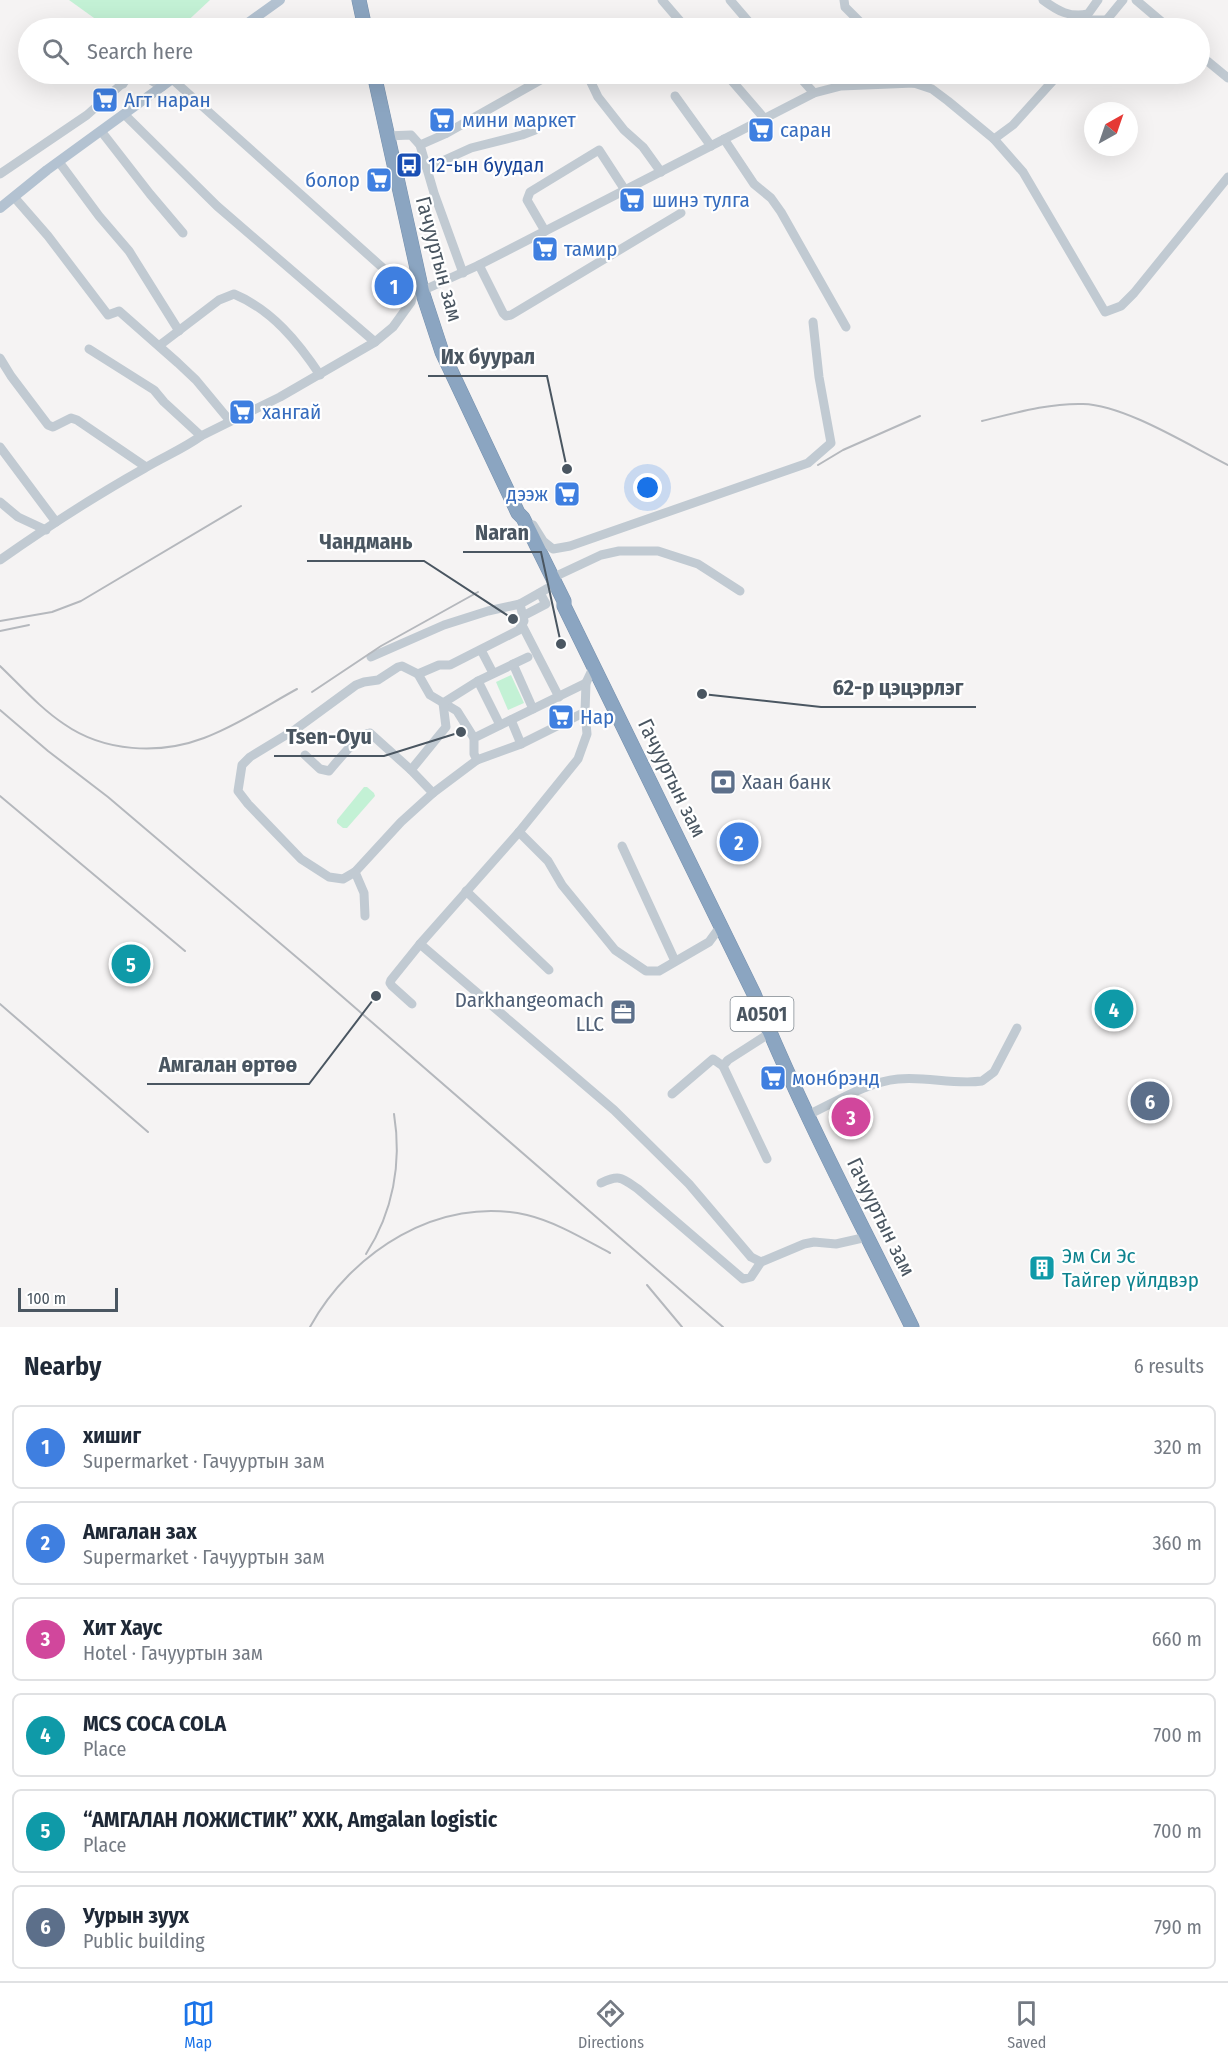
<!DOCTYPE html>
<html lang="en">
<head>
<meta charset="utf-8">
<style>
	body { margin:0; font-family:"Fira Sans Condensed",sans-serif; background:#f2f2f3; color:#1f2937 }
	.compass { position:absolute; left:1084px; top:102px; width:54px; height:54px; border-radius:50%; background:#fff; box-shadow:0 6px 24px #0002; rotate:40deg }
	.scale { position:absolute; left:18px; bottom:15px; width:100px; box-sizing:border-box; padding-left:6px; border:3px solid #4a5661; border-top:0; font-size:16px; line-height:21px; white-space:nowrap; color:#4a5661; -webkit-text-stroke:4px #fff; paint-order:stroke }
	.you { position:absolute; left:648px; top:488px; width:21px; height:21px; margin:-15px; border:4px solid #fff; border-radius:50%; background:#1a73e8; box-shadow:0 0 0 9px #1a73e833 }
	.badge { display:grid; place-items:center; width:39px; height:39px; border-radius:50%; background:#1a73e8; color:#fff; font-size:20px; font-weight:700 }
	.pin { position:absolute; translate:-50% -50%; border:3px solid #fff; box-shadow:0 2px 6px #0006 }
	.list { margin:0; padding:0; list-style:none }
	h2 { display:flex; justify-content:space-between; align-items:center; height:78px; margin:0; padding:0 24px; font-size:26px }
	h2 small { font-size:20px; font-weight:400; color:#747a83 }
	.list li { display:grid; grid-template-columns:39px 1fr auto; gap:18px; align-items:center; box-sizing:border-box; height:84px; margin:0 12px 12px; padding:0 12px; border:2px solid #e0e1e3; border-radius:9px }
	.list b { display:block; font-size:22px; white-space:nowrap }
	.list p { margin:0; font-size:20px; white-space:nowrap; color:#747a83 }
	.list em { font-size:20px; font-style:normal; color:#747a83 }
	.icon { flex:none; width:33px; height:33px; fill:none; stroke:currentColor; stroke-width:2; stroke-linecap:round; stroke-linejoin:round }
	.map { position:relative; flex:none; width:1228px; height:1327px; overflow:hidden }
	.search { position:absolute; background:#fff; box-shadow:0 6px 24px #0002; left:18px; right:18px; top:18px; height:66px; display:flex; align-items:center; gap:15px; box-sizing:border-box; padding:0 21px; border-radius:33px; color:#747a83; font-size:22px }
	.sheet { height:654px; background:#fff }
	nav { display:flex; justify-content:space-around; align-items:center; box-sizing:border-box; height:84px; border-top:2px solid #e0e1e3; background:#fff; font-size:16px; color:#747a83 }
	nav a { display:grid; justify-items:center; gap:3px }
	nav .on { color:#1a73e8 }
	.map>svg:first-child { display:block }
</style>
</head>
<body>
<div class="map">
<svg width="1228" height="1327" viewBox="0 0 1228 1327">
	<rect width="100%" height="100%" fill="#f5f3f3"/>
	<g fill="#c3f1d5">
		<path d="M69 0H210L180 28H108Z"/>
		<path d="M511 675 524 703 508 710 496 682Z"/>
		<path d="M364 787H367L374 793 375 796 347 828H343L337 823V820Z"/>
	</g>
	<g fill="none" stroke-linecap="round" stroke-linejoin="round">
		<defs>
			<g id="highway">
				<path d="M359 0 365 28"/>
				<path d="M374 74 422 291 442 352 518 513 523 518 564 601V606L754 994C800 1108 858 1217 912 1327"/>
			</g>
		</defs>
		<use href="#highway" stroke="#7690ad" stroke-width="15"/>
		<g stroke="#c1cad2" stroke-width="9">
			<path d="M662 0 686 28"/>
			<path d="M730 0 754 28"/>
			<path d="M844 0 845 7 866 28"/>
			<path d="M1043 0C1058 11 1070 18 1088 14L1098 0"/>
			<path d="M1136 0 1169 28"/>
			<path d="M1089 20H1106"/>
			<path d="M1100 28 1123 0"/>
			<path d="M1200 55 1228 78"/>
			<path d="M110 74 123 84"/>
			<path d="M150 74 152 81 162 87"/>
			<path d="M587 74 598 97 624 130 643 147 661 172"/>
			<path d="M726 74 764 118"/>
			<path d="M797 74 814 93"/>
			<path d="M891 74 899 83"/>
			<path d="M907 74 914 83"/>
			<path d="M172 79 413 295 479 265 814 93 841 86 914 83 932 89 948 101 994 139 1023 172 1105 312 1121 306 1134 293 1228 177"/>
			<path d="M675 96 711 146"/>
			<path d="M124 114 217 206 375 342"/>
			<path d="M101 131 150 194 183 233"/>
			<path d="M387 136 411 135 420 145 434 193 463 273"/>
			<path d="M724 139 754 184 771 198 781 212 846 327"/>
			<path d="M994 139 1013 125 1059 74"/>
			<path d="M420 145 445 134 551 74"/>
			<path d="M59 162 99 216 129 251 179 331"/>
			<path d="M427 168 471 148 522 135 535 130"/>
			<path d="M0 174 87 115 133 74"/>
			<path d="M14 197 48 236 108 315 119 311 178 363 196 380 230 421"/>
			<path d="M545 231 527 200 530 192 599 150 625 190"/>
			<path d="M479 265 503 313 506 316 511 315 681 213"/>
			<path d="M160 345 219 300 234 294C272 310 298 342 320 375"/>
			<path d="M89 349 154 390 164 402 201 436"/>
			<path d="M0 358 11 376 48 425 53 427 71 418 77 420 146 467"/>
			<path d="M0 447 56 522"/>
			<path d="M0 502 18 517 46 530"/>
			<path d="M533 525 543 541 553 549 570 546 808 463 831 443 819 377 813 322"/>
			<path d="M0 560C47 527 95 496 145 468 163 457 183 449 201 436L280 397 375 342 393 327 411 302 413 295"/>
			<path d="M552 578 601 555 619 551H658L698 564 740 591"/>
			<path d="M550 587 520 604 524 621 519 630 450 665H439L418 674 402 666 398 667 378 680 364 682 356 685 296 729 250 757 242 765 238 791 248 804 301 859 329 877 343 879 355 872 401 822 433 793 477 760 474 754V738L586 683"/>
			<path d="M523 616 546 604 540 593"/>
			<path d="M523 627 559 697"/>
			<path d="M481 650 493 673"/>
			<path d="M371 657 444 625 488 611 520 604"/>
			<path d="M513 664 533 709"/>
			<path d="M418 674 430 695 457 711 474 738"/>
			<path d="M478 681 500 725"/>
			<path d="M521 744 585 712"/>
			<path d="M305 755 320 769 329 771C338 761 358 734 370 733L411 770"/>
			<path d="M477 760 521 744 511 720"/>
			<path d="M433 793 411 770 446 727 443 703 478 681 528 657"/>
			<path d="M519 832 548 861 562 885 615 950 646 971H659L709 942 720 927"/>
			<path d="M622 846 675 961"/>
			<path d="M355 872 364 893 365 916"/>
			<path d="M466 891 549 970"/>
			<path d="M420 944 614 1110 689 1184 751 1257 761 1262"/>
			<path d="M412 1004 392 986 390 983 391 980 420 944 519 832 578 759 587 734 585 712 586 683 594 666"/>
			<path d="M672 1094 713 1059 723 1066"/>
			<path d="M808 1115C836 1102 867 1082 898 1079 926 1076 954 1085 982 1081L994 1072 1017 1028"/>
			<path d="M767 1159 723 1066 728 1060 770 1033"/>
			<path d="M601 1183C620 1174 622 1178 638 1189L743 1279 751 1277 761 1262 804 1244 814 1242 836 1244 867 1237"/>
		</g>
		<g stroke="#b3c2d1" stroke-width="10">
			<path d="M241 28 280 0"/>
			<path d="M0 208 47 170 179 74"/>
		</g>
		<use href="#highway" stroke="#8ba5c1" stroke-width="14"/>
		<g stroke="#b5b8bd" stroke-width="2">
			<path d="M982 421C1015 413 1049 403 1083 404 1125 405 1190 446 1228 465"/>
			<path d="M818 465 843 450 920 416"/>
			<path d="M0 621 52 612 81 601 241 506"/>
			<path d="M0 631 29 625"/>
			<path d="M0 666C21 686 40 708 64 724 104 752 159 755 204 738 236 726 266 706 297 689"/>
			<path d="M312 692 381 646 478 592"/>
			<path d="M0 710 48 751 108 797 314 972 723 1327"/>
			<path d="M0 796 185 951"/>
			<path d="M0 1004 148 1132"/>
			<path d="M366 1254C393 1212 402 1163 394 1114"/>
			<path d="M647 1285 682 1327"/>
			<path d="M310 1327C351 1252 439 1195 527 1215 556 1222 584 1239 610 1253"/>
		</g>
	</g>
	<defs>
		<symbol id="supermarket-square" viewBox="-11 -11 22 22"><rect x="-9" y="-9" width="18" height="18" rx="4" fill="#3f7fe0" stroke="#fff"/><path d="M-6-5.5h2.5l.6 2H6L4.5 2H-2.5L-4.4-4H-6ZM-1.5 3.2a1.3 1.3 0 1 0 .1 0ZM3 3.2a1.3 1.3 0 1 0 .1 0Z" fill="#fff"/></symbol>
		<symbol id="bus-square" viewBox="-11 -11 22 22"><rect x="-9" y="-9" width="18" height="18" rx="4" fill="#1a4fb4" stroke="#fff"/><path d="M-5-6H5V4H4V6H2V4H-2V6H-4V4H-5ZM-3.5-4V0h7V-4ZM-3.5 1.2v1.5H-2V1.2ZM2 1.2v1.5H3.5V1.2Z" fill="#fff"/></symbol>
		<symbol id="bank-square" viewBox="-11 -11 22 22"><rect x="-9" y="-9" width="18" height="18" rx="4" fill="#5c6f8a" stroke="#fff"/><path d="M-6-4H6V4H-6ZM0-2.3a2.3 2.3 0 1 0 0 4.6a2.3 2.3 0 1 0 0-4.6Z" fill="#fff"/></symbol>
		<symbol id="office-square" viewBox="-11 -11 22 22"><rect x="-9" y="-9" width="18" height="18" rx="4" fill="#5c6f8a" stroke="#fff"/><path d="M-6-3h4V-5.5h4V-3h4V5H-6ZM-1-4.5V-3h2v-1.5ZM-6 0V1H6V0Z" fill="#fff"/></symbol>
		<symbol id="building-square" viewBox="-11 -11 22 22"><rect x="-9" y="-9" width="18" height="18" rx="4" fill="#0f9aa8" stroke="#fff"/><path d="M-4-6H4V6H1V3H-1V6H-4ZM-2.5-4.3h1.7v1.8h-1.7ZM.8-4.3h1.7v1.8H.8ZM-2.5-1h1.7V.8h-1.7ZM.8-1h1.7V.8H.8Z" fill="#fff"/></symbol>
	</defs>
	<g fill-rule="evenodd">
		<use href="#supermarket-square" x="90" y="85" width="30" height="30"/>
		<use href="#supermarket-square" x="427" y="105" width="30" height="30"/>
		<use href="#supermarket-square" x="746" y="115" width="30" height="30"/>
		<use href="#bus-square" x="394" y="150" width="30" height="30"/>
		<use href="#supermarket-square" x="364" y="165" width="30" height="30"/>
		<use href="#supermarket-square" x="617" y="185" width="30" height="30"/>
		<use href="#supermarket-square" x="530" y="234" width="30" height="30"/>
		<use href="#supermarket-square" x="227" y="397" width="30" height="30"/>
		<use href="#supermarket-square" x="552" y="479" width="30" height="30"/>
		<use href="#supermarket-square" x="546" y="702" width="30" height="30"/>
		<use href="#bank-square" x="708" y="767" width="30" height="30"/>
		<use href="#office-square" x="608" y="997" width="30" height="30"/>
		<use href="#supermarket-square" x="758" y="1063" width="30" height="30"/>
		<use href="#building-square" x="1027" y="1253" width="30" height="30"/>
	</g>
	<g text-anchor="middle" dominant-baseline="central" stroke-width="4.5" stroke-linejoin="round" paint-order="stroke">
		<rect fill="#fff" stroke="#808990" stroke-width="1.5" x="730.5" y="997" width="63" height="34" rx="4.5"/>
		<g font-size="20" font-weight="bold" fill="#4a5661">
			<text x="762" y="1014">A0501</text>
		</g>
		<g font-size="21" fill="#366cbe" stroke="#fff" text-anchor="start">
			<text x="124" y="100">Агт наран</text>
			<text x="462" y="120">мини маркет</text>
			<text x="780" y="130">саран</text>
			<text x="360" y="180" text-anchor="end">болор</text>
			<text x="652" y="200">шинэ тулга</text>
			<text x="564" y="249">тамир</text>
			<text x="262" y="412">хангай</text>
			<text x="548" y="494" text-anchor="end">дээж</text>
			<text x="580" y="717">Нар</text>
			<text x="792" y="1078">монбрэнд</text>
		</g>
		<g font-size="21" fill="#164399" stroke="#fff" text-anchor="start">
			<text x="428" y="165">12-ын буудал</text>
		</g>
		<g font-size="21" fill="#4a5661" stroke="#fff">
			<text transform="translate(439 259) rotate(75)">Гачууртын зам</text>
			<text transform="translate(672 778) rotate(64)">Гачууртын зам</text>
			<text transform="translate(881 1217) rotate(64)">Гачууртын зам</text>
		</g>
		<g font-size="21" fill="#4e5e75" stroke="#fff" text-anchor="start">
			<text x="742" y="782">Хаан банк</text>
			<text x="604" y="1000" text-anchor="end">Darkhangeomach<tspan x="604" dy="24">LLC</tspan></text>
		</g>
		<g font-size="21" fill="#0d838f" stroke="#fff" text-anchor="start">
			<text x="1062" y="1256">Эм Си Эс<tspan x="1062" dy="24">Тайгер үйлдвэр</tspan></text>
		</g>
	</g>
	<path fill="none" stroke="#4a5661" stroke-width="2" d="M567 469L547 376H428M561 644L541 552H463M513 619L424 561H307M702 694L821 707H976M461 732L384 756H274M376 996L309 1084H147"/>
	<g fill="#4a5661" stroke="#fff" stroke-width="2">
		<circle cx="567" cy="469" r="6"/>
		<circle cx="561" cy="644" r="6"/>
		<circle cx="513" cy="619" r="6"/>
		<circle cx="702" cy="694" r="6"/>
		<circle cx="461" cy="732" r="6"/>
		<circle cx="376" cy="996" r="6"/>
	</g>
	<g font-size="22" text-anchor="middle" font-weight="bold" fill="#4a5661" stroke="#fff" stroke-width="4.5" stroke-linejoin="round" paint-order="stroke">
		<text x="488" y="364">Их буурал</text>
		<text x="502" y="540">Naran</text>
		<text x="366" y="549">Чандмань</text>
		<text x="898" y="695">62-р цэцэрлэг</text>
		<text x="329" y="744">Tsen-Oyu</text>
		<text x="228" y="1072">Амгалан өртөө</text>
	</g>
</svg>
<svg class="compass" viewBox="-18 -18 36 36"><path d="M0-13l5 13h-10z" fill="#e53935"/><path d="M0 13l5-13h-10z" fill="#747a83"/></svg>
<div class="scale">100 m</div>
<div class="you"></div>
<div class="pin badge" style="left:394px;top:286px;background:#3f7fe0">1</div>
<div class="pin badge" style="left:739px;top:842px;background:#3f7fe0">2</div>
<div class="pin badge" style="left:851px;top:1117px;background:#d1479c">3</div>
<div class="pin badge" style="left:1114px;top:1009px;background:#0f9aa8">4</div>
<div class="pin badge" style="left:131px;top:964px;background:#0f9aa8">5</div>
<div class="pin badge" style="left:1150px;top:1101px;background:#5c6f8a">6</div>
<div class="search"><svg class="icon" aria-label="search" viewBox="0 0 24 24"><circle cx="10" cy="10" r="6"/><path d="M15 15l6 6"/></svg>Search here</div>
</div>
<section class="sheet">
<h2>Nearby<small>6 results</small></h2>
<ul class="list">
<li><span class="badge" style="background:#3f7fe0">1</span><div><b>хишиг</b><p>Supermarket · Гачууртын зам</p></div><em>320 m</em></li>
<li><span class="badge" style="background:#3f7fe0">2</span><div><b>Амгалан зах</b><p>Supermarket · Гачууртын зам</p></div><em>360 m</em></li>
<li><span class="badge" style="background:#d1479c">3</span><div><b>Хит Хаус</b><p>Hotel · Гачууртын зам</p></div><em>660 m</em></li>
<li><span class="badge" style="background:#0f9aa8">4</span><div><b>MCS COCA COLA</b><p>Place</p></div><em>700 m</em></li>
<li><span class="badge" style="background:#0f9aa8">5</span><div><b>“АМГАЛАН ЛОЖИСТИК” ХХК, Amgalan logistic</b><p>Place</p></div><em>700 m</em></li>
<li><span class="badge" style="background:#5c6f8a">6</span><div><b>Уурын зуух</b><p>Public building</p></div><em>790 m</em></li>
</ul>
</section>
<nav>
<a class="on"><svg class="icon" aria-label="map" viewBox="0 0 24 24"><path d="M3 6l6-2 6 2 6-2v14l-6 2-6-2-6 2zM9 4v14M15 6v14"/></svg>Map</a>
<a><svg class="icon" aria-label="directions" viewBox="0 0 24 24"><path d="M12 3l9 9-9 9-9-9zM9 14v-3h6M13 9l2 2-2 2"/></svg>Directions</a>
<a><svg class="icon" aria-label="saved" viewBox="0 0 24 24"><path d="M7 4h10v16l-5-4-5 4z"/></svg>Saved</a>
</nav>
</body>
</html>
